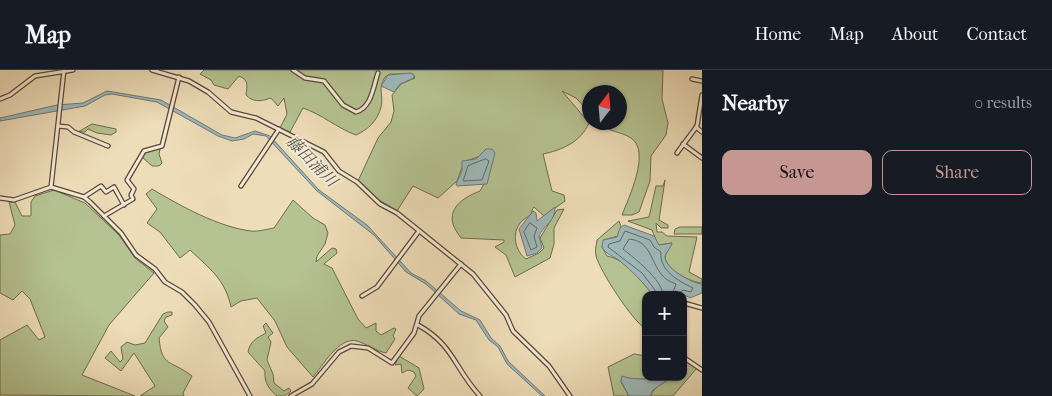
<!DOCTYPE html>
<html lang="en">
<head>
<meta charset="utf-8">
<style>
	body { margin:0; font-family:"IM FELL French Canon","Noto Serif JP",serif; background:#20242c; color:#f1f3f6 }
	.controls { position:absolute; right:15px; bottom:15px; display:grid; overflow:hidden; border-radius:10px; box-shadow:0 1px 4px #0004 }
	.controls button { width:45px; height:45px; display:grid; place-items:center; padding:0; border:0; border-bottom:1px solid #363941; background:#171b24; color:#f1f3f6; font:25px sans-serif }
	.compass { position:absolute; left:582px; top:15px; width:45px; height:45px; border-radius:50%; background:#171b24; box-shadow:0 1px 4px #0004; rotate:16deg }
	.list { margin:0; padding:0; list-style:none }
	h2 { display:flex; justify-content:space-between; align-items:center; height:65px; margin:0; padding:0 20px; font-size:21px }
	h2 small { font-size:16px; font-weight:400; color:#9ea1a6 }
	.actions { display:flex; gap:10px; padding:15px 20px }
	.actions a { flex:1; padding:11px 0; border:1px solid #c59692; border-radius:10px; text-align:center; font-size:18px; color:#c59692 }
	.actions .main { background:#c59692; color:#111 }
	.map { position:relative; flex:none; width:702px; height:326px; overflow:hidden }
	header { display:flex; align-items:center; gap:30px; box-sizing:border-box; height:70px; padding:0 25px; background:#171b24; border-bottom:1px solid #363941 }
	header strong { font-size:24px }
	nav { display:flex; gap:28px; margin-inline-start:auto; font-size:18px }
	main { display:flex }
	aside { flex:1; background:#171b24 }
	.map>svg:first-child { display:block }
</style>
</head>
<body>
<header>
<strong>Map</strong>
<nav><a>Home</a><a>Map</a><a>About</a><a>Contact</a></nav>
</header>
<main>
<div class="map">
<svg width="702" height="326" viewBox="0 0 702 326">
	<rect width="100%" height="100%" fill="#eeddb9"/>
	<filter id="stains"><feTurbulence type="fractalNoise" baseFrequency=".004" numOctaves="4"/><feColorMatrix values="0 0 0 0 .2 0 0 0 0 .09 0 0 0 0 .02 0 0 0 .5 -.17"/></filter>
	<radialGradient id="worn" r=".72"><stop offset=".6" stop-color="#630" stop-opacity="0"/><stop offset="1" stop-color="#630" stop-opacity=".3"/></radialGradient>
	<g fill="#b5c291" stroke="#6c6c50">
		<path d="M204 0H663L662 29 668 53 666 65 651 86 650 111 639 142 632 145H622C629 127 651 81 631 68 620 61 608 62 599 53L620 52V22H590L589 42 576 28 562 21 589 53C581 72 562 80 543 84L552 121 564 125 565 131 544 146 534 137C532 139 532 141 531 144 529 147 523 149 521 152 511 163 515 181 526 189L539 183 544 178 540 168 557 140 564 139 554 158V174L550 188 515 207 506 185 495 177 504 172V170L461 168C458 164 454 158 453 154 448 136 467 126 480 121L485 112 487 80 480 86 464 92 457 111 438 128 413 116 397 141 376 128 358 111 378 68 391 52 394 41 392 25 401 14 415 8 413 4H390L385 7C377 19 384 25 381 37 378 50 368 60 356 65 337 58 321 44 303 38L290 62 280 58 287 44 284 28 278 36 271 28C262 31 253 33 246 25 247 15 249 10 239 6L228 19 214 15 211 10 200 4Z"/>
		<path d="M92 54 116 59V62L111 65 97 63 88 59 85 62H78Z"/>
		<path d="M158 78 160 79 159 84 162 93 159 96H152L142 87 149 80Z"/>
		<path d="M665 110 659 150 668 155V158H661L656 153 657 162H662L667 166 697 167 689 202 702 209V213C690 212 665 200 665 186L672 173 658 175 652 160 628 151 649 147 656 116H663Z"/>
		<path d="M152 119C179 135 218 157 251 161 258 162 267 159 274 158L293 130 313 148 325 155 328 163 325 174 317 186 316 192 332 178 336 179 337 183 324 194 332 198 358 249 366 258 376 253V261L381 265 394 258 396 259 393 266 395 269 386 283C376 281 367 274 357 271 339 266 322 297 313 307L287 277 275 251 257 228 241 231 231 237C225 209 210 199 190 180L180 188 160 162 147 153 157 139 146 124Z"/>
		<path d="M54 120 85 133 119 165 135 188 154 203 109 255 82 305 135 326 0 325V270L27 255 39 270 45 267 30 229 22 221 13 230 0 223V165L10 164 15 155 9 132H15L22 146H31V132L35 126Z"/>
		<path d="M619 151 621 156 618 166 604 170 602 177 607 186C627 190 639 210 652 223L646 225V259C633 252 600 201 596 186 595 180 596 176 597 170Z"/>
		<path d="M680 157H702V164H674L675 159Z"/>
		<path d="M168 242H172V245L166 247 164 251 168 257 159 268C162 298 170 289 192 306L183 323 184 326H140L155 316 134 283 121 301 105 288 111 281 120 292 123 289 121 277 127 272 135 275 145 273 163 244Z"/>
		<path d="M266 253 273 263 268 267 271 272 267 290 273 304 274 313 284 321 289 318 291 321 285 326H277C269 319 264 313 265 301L248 282C250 271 257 268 266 263L263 256Z"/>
		<path d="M634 284 646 286V307H657L633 311 622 307 621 312 629 326H614L608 297Z"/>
		<path d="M399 286 419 298 424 319 417 326 408 318 416 306 414 302 408 300 402 303 401 294 395 295Z"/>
		<path d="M683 290 697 298 673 326H650C656 314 671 307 683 307Z"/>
	</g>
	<g fill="#9eb9ba" stroke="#6d7876">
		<path d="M411 3 414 5V8L400 14 394 22 381 16 388 5Z"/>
		<path d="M107 21 161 30 222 65 235 68 255 61 270 66 319 120 367 155 411 203 426 211 461 241 480 250 491 268 500 276 508 291 545 326H542L507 294 498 277 489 270 476 250 459 244 426 214 406 202 374 165 317 121 266 66 253 64 244 69 232 71 218 66 157 32 112 24 105 25 85 36 0 51V48L57 35 83 33Z"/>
		<path d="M486 79H492L495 83 487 114 457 116 456 114 462 101V91L476 89Z"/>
		<path d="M555 137C556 151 543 156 539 166L542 178 537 183 527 186 519 159 533 141 536 143 537 151Z"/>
		<path d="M624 155 654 166 659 175 672 173C671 178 665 183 665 187 665 199 694 214 702 214V223L690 228 683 224 653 225C643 212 632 201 620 191 613 185 607 186 602 177L603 170 617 167 620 158Z"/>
		<path d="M622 306C638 312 655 307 672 307L653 320 650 326H629L621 311Z"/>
	</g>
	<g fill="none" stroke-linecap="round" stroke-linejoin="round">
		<g stroke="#616864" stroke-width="1">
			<path d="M486 89 489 91 482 110 463 111 468 96Z"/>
			<path d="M530 153 537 158 534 166 537 177 531 180 524 162Z"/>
			<path d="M656 225 655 220 642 203 608 177 609 174 620 171 625 161 650 170 654 177 661 182C659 200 678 211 693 218L691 222 683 220 678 225"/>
			<path d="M663 225C662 209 635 189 623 179L629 169C651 171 650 191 662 205 666 210 671 212 676 214L672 225"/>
		</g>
		<defs>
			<g id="minor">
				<path d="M152 0 189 11 208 22 231 42 256 48 324 82 339 101 357 112 380 134 397 143 473 204 506 245 513 261 549 296 570 326"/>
				<path d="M293 0 305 8 324 11 343 35 356 42C372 37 373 17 378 3"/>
				<path d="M692 9 702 11"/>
				<path d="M0 29 10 25 35 6 73 0"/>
				<path d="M58 56 68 57 74 62 108 76"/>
				<path d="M696 57 702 62"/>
				<path d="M683 74 702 88"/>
				<path d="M677 83 697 56 702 25"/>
				<path d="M241 116 279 59"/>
				<path d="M51 117 84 127 90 132 121 163 136 185 155 199 165 212 182 222 195 235 209 252 250 326"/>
				<path d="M51 117 64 0"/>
				<path d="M84 127 101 116 106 122 114 117 124 135"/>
				<path d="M0 128 14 130 51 117"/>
				<path d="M104 146 133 129 131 125 134 119 127 110 144 81 162 76 179 7"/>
				<path d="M362 226 377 217 419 161"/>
				<path d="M684 233 702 238"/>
				<path d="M418 255C454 275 454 298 480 326"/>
				<path d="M683 287 702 300"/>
				<path d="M291 326 312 314 339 282 351 276 368 278 392 293 414 263 419 246 461 194"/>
			</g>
		</defs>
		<use href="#minor" stroke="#56483a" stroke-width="5.5"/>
		<use href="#minor" stroke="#f4e9d2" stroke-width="3"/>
	</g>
	<g text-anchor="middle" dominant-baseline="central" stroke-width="4" stroke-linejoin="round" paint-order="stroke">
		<g font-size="16" font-style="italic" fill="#4f4f4b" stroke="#f4e9d2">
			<text transform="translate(312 91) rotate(45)">藤田浦川</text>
		</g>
	</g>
	<rect width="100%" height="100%" filter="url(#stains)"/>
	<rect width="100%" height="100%" fill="url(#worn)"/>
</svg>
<div class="controls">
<button>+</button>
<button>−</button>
</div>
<svg class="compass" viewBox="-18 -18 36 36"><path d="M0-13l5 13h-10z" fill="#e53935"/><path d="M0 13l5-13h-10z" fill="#9ea1a6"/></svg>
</div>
<aside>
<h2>Nearby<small>0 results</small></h2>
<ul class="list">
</ul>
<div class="actions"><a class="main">Save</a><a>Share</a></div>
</aside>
</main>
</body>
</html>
